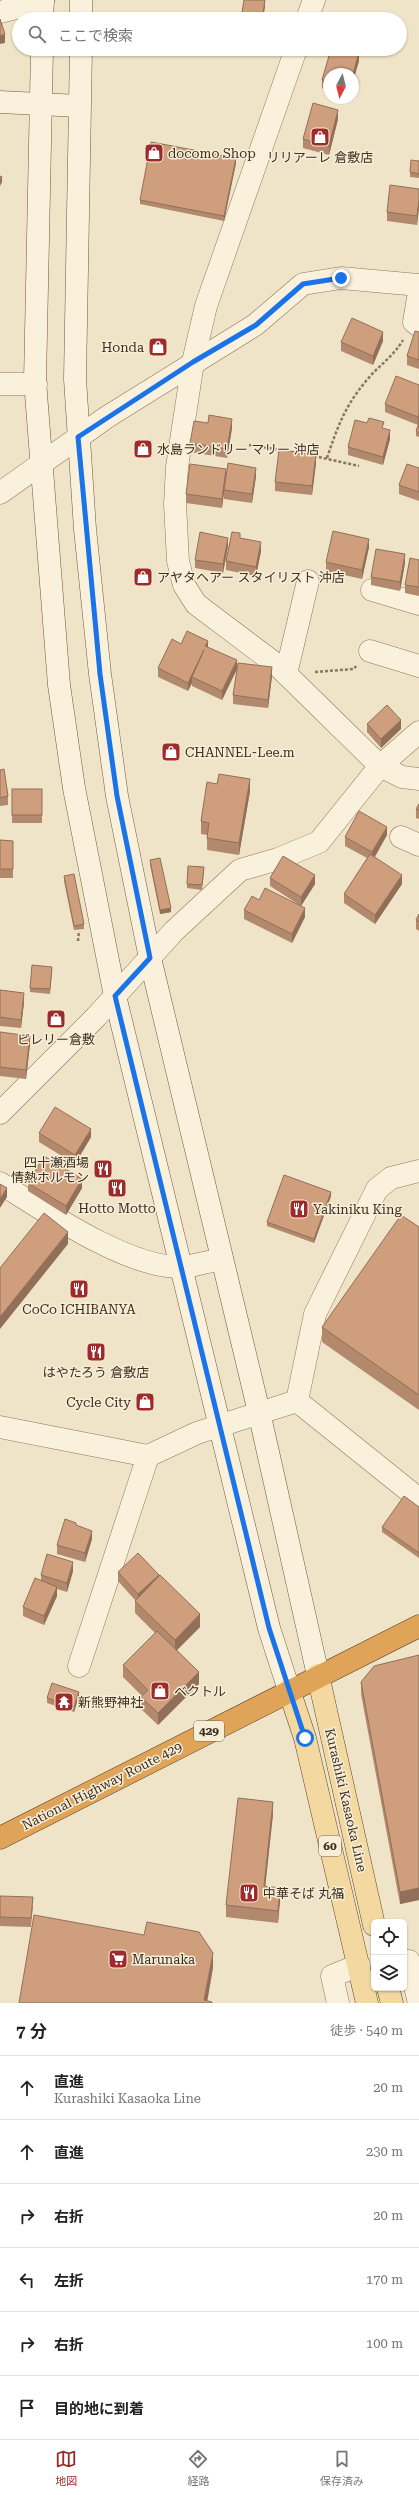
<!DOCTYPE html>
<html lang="ja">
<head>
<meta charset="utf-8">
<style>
	body { margin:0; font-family:"Roboto Serif","Noto Sans JP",serif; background:#f6f6f6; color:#222 }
	.controls { position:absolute; right:12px; bottom:12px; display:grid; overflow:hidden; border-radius:6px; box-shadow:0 1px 3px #0004 }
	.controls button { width:36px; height:36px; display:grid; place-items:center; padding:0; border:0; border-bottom:1px solid #e0e0e0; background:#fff; color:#222; font:20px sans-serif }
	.compass { position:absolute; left:323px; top:68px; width:36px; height:36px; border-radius:50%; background:#fff; box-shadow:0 1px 3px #0004; rotate:187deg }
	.stop { position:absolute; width:12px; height:12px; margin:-9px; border:3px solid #1a73e8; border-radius:50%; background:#fff }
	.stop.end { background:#1a73e8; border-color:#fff; box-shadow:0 1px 4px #0008 }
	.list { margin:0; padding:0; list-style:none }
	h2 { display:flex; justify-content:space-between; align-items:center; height:52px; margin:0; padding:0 16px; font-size:17px }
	h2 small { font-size:13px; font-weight:400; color:#767676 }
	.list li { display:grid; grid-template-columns:26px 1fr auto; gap:12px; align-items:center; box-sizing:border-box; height:64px; padding:0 16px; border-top:1px solid #e0e0e0 }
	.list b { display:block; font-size:15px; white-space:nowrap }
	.list p { margin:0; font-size:13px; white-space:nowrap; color:#767676 }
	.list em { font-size:13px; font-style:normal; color:#767676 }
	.icon { flex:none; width:22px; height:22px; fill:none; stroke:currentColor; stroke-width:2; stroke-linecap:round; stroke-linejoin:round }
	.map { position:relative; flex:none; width:419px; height:2003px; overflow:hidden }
	.search { position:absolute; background:#fff; box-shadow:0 1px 3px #0004; left:12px; right:12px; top:12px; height:44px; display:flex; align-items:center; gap:10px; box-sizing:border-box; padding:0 14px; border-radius:22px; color:#767676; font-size:15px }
	.sheet { height:436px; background:#fff }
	nav { display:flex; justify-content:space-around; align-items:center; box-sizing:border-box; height:56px; border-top:1px solid #e0e0e0; background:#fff; font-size:11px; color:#767676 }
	nav a { display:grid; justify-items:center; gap:2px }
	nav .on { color:#9e2a2b }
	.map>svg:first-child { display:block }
</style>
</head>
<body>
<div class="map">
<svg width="419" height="2003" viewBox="0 0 419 2003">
	<rect width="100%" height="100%" fill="#f0e4c8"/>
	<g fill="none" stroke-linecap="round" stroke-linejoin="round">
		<defs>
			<g id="street">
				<path d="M0 12 43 1"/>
				<path d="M307 19 314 0"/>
				<path d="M296 49 206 306 193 362 177 467 175 504 178 561 184 585 196 604 277 665 380 766 402 777 419 779"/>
				<path d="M419 292 414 322 419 326"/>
				<path d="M0 384H36"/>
				<path d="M0 493 107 417 255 325 303 284 341 278 419 285"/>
				<path d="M372 590 419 604"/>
				<path d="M370 651 419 666"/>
				<path d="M286 674 308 581"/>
				<path d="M401 837 419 845"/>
				<path d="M0 1113 96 1017 174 931 240 870 278 859 319 842 380 766 419 732"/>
				<path d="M0 1183C45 1211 129 1269 182 1267 195 1266 209 1261 222 1259"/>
				<path d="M297 1401 315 1314 377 1189 391 1178 419 1171"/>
				<path d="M297 1401 419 1499"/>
				<path d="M0 1427 148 1456 197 1433 297 1401"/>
				<path d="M79 1666 148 1456"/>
				<path d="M404 1961H409L419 2003"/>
				<path d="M338 2003 332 1976 359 1965"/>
			</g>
			<g id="secondary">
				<path d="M42 19 43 0"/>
				<path d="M81 19V0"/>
				<path d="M42 49 35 381 59 685 74 788 115 996 269 1628 289 1690"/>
				<path d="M81 49 75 379 85 529 100 674 117 796 150 958 259 1412 318 1675"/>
				<path d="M0 102 79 106"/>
			</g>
			<g id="primary">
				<path d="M318 1675 374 1925"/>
				<path d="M289 1690 305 1738 367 2003"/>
				<path d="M388 1988 392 2003"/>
			</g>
			<path id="highway" d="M0 1838 419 1626"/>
		</defs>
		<use href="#street" stroke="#8d765c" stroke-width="23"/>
		<use href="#secondary" stroke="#6f573f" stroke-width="23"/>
		<use href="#primary" stroke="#5b4430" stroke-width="23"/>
		<use href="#highway" stroke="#5b4430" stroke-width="23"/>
		<g stroke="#8d765c" stroke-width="2.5" stroke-dasharray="3 2" stroke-linecap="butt">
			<path d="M249 445 282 450"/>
			<path d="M314 456 359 466"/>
			<path d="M327 458C337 428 345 406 366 381 378 366 393 357 403 340"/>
			<path d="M315 672 354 669 356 666"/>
			<path d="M78 941 79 931"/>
		</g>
		<use href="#street" stroke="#faf1dc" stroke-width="22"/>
		<use href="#secondary" stroke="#faf1dc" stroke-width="22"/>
		<use href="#primary" stroke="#f3d9a0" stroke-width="22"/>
		<use href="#highway" stroke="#e0a458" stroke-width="22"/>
	</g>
	<g fill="#b2896c">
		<path d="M331 49H347L359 52V61L353 81V74H329V90L322 88V80Z"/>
		<path d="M338 119 329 155 303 148V139Z"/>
		<path d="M419 161V178L410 177V172Z"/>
		<path d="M236 163 224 221 140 204V200Z"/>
		<path d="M419 189V207L417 225 387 221V212Z"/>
		<path d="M419 332V369L407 365V356Z"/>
		<path d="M383 341 373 365 341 351V342Z"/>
		<path d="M419 385 418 425 385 412V404Z"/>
		<path d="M419 423V437L416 436V431Z"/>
		<path d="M232 428 227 458 190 452V443Z"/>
		<path d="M384 429 390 439 383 465 348 455V447Z"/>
		<path d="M316 463 312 495 275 491V482Z"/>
		<path d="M419 468V501L399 494V485Z"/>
		<path d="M256 476 252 503 224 499V491L222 508 186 503V494L226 477Z"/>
		<path d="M228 546 223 573 195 568V560Z"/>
		<path d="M369 547 362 579 326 571V562Z"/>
		<path d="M261 551 256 576 226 570V561Z"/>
		<path d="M419 560V596L405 593V585Z"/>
		<path d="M405 563 400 591 371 585V577Z"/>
		<path d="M181 644 237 669 222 700 192 686V683L188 691 158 677V668Z"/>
		<path d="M272 676 268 708 233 704V695Z"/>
		<path d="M367 724 401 729 381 748 367 732Z"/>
		<path d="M0 770 8 796V805L0 806Z"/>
		<path d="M217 784 250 791 239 855 207 850V835L201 834V821Z"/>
		<rect x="12" y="789" width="30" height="34"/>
		<path d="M419 804V819L416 818V809Z"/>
		<path d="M387 835 375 857 402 884 375 924 344 903V894L367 858 345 846V837Z"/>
		<path d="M0 840 13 841V878H0Z"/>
		<path d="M150 860 171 912 160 914 150 865Z"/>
		<path d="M204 872 202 890 187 888V884Z"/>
		<path d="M64 876 84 924V929L74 930 64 881Z"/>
		<path d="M270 878 315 884 301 906 270 886Z"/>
		<path d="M259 900 305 917 292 943 244 919V910Z"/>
		<path d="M419 914V931L416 929V920Z"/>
		<path d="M52 972 50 994 30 992V988Z"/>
		<path d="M0 990 24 1002 21 1028 0 1026Z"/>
		<path d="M0 1032 30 1044 26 1079 0 1076Z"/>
		<path d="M39 1133 91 1137 75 1164 39 1142Z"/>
		<path d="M28 1183 82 1188 66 1215 28 1191Z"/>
		<path d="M331 1196 314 1243 267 1226V1222Z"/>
		<path d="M419 1227V1410L322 1342V1327Z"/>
		<path d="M419 1507V1558L382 1532V1527Z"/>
		<path d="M76 1526 92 1539 85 1562 57 1554V1545Z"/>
		<path d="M73 1571 67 1592 57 1589V1596L44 1625 23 1616V1607L41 1580V1575Z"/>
		<path d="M118 1572 159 1576 200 1627 177 1650 199 1684 158 1725 141 1709V1697L142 1696 123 1677V1665L155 1633 135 1613V1600L118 1581Z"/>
		<path d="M419 1655V1900L400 1904 361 1694V1682Z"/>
		<path d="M79 1696 74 1712 47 1703V1698Z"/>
		<path d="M273 1814 265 1886 280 1900 278 1923 226 1917V1905Z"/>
		<path d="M0 1896 33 1906 31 1927 0 1926Z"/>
	</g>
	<g fill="#916f58">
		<path d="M265 0V7L263 19H262Z"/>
		<path d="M5 34V43L0 44V36Z"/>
		<path d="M359 52V61L353 81V74Z"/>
		<path d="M338 110V119L329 155V146Z"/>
		<path d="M236 158V163L224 221V216Z"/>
		<path d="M2 177V182L0 186V181Z"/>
		<path d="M419 199V207L417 225V216Z"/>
		<path d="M383 332V341L373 365V356Z"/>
		<path d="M419 414V423L418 425V417Z"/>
		<path d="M232 419V428L227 458V449Z"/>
		<path d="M390 430V439L383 465V457Z"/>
		<path d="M316 454V463L312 495V486Z"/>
		<path d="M256 468V476L252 503V494Z"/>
		<path d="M226 469V477L222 508V499Z"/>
		<path d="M228 538V546L223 573V564Z"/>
		<path d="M369 539V547L362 579V570Z"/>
		<path d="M261 542V551L256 576V567Z"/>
		<path d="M405 554V563L400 591V582Z"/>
		<path d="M208 641V650L205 646Z"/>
		<path d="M204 650 192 677V683L188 691V683Z"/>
		<path d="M237 660V669L222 700V691Z"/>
		<path d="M272 667V676L268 708V700Z"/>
		<path d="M401 720V729L381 748V739Z"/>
		<path d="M250 779V791L239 855V843Z"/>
		<path d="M387 827V835L372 861V852Z"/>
		<path d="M315 875V884L301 906V897Z"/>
		<path d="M402 875V884L375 924V915Z"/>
		<path d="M171 908V912L160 914V910Z"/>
		<path d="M305 908V917L292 943V934Z"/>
		<path d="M24 993V1002L21 1028V1020Z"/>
		<path d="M30 1036V1044L26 1079V1070Z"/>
		<path d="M91 1129V1137L75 1164V1155Z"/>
		<path d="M82 1179V1188L66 1215V1206Z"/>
		<path d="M7 1188V1197L0 1208V1199Z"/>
		<path d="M331 1192V1196L314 1243V1239Z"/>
		<path d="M68 1232V1244L0 1329V1317Z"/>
		<path d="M92 1531V1539L85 1562V1553Z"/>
		<path d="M73 1562V1571L67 1592V1583Z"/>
		<path d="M159 1575V1583L138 1602V1594Z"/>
		<path d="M57 1587V1596L44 1625V1616Z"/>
		<path d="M200 1614V1627L175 1652V1640Z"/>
		<path d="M199 1672V1684L158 1725V1713Z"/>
		<path d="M79 1692V1696L74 1712V1707Z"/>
		<path d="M273 1802V1814L264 1898V1886Z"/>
		<path d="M280 1888V1900L278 1923V1911Z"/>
		<path d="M419 1888V1900L400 1904V1892Z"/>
		<path d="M213 1953V1968L207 2003 204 2000Z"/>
	</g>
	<g fill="#cf9f7d" stroke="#916f58">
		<path d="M244 0H265L262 19H241Z"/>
		<path d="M0 19 5 34 0 36Z"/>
		<path d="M331 49H347L359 52 353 74H329V81L322 80Z"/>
		<path d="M313 103 338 110 329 146 303 139Z"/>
		<path d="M151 142 236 158 224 216 140 200Z"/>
		<path d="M411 160 419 161V174L410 172Z"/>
		<path d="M0 176 2 177 0 181Z"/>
		<path d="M390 185 419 189V199L417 216 387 212Z"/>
		<path d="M352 318 383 332 373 356 341 342Z"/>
		<path d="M415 331 419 332V360L407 356Z"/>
		<path d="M396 376 419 385V414L418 417 385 404Z"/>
		<path d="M209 415 232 419 227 449 190 443 194 421 208 423Z"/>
		<path d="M369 418 384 422 382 428 390 430 383 457 348 447 355 420 367 423Z"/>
		<path d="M419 423V433L416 431Z"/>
		<path d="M279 450 316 454 312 486 275 482Z"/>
		<path d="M228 463 256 468 252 494 224 490Z"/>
		<path d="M190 464 226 469 222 499 186 494Z"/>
		<path d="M407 464 419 468V492L399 485Z"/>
		<path d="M333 531 369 539 362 570 326 562Z"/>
		<path d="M200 532 228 538 223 564 195 560Z"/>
		<path d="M232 532 240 533V538L261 542 256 567 226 561Z"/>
		<path d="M376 549 405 554 400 582 371 577Z"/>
		<path d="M410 558 419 560V587L405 585Z"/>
		<path d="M187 631 208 641 205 646 237 660 222 691 192 677 204 650 188 683 158 668 172 639 181 644Z"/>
		<path d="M238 663 272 667 268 700 233 695Z"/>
		<path d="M387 705 401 720 381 739 367 724Z"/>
		<path d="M4 769 8 796 0 798V770Z"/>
		<path d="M219 774 250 779 239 843 207 838 209 823 201 821 207 782 217 784Z"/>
		<rect x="12" y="789" width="30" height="26"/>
		<path d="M419 804V810L416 809Z"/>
		<path d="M359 811 387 827 372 852 345 837Z"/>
		<path d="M0 840 13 841V869H0Z"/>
		<path d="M370 854 402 875 375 915 344 894Z"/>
		<path d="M283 856 315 875 301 897 270 878Z"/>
		<path d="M160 858 171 908 160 910 150 860Z"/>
		<path d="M188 866 204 867 202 885 187 884Z"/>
		<path d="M74 874 84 924 74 926 64 876Z"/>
		<path d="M265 888 305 908 292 934 244 910 252 896 259 900Z"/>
		<path d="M419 914V922L416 920Z"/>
		<path d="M32 965 52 967 50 989 30 988Z"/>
		<path d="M0 990 24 993 21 1020 0 1017Z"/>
		<path d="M0 1032 30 1036 26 1070 0 1067Z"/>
		<path d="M55 1107 91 1129 75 1155 39 1133Z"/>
		<path d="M44 1156 82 1179 66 1206 28 1183Z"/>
		<path d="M284 1175 331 1192 314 1239 267 1222Z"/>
		<path d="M0 1184 7 1188 0 1199Z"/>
		<path d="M44 1213 68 1232 0 1317V1268Z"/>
		<path d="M401 1215 419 1227V1395L322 1327Z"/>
		<path d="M404 1496 419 1507V1553L382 1527Z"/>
		<path d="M65 1519 76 1523V1525L92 1531 85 1553 57 1545Z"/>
		<path d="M138 1553 159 1575 138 1594 118 1572Z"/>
		<path d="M47 1554 73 1562 67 1583 41 1575Z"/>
		<path d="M160 1575 200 1614 175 1640 135 1601Z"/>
		<path d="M35 1578 57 1587 44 1616 23 1607Z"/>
		<path d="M157 1631 199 1672 158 1713 141 1697 148 1690 123 1665Z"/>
		<path d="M419 1655V1888L400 1892 361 1682 374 1666Z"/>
		<path d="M52 1683 79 1692 74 1707 47 1698Z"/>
		<path d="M238 1798 273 1802 264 1886 280 1888 278 1911 226 1905Z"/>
		<path d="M0 1896 33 1897 31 1918 0 1917Z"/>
		<path d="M34 1915 144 1935 147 1922 199 1932 213 1953 204 2000 212 2002V2003H19Z"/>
	</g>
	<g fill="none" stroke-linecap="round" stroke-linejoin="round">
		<path stroke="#1a73e8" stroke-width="5" d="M305 1738 269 1628 115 996 150 958 117 796 100 674 78 437 193 362 256 325 303 284 341 278"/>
	</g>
	<defs>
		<symbol id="shop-square" viewBox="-11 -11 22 22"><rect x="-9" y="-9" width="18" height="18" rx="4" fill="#9e2a2b" stroke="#f7eed8"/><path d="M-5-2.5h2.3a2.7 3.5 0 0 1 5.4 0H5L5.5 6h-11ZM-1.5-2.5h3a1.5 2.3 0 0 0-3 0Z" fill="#fff"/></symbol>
		<symbol id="restaurant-square" viewBox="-11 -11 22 22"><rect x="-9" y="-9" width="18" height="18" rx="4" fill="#9e2a2b" stroke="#f7eed8"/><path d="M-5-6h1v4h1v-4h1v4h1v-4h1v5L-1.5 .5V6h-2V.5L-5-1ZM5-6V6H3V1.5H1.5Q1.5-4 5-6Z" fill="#fff"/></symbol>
		<symbol id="temple-square" viewBox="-11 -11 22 22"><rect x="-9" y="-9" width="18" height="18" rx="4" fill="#9e2a2b" stroke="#f7eed8"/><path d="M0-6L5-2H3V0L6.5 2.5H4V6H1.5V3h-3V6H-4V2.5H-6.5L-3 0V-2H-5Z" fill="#fff"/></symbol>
		<symbol id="supermarket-square" viewBox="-11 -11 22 22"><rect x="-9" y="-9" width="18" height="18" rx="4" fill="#9e2a2b" stroke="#f7eed8"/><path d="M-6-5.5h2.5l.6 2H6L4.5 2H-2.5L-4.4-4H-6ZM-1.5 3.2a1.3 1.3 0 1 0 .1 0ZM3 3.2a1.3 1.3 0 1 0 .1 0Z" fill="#fff"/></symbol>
	</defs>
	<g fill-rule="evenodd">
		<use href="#shop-square" x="309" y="126" width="22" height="22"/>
		<use href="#shop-square" x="143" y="142" width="22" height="22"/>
		<use href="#shop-square" x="147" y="336" width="22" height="22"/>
		<use href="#shop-square" x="132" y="438" width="22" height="22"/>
		<use href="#shop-square" x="132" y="566" width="22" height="22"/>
		<use href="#shop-square" x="160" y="741" width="22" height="22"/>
		<use href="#shop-square" x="45" y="1008" width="22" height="22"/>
		<use href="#restaurant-square" x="92" y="1158" width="22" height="22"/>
		<use href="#restaurant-square" x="106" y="1177" width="22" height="22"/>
		<use href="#restaurant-square" x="288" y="1198" width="22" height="22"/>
		<use href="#restaurant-square" x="68" y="1278" width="22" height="22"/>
		<use href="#restaurant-square" x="85" y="1341" width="22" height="22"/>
		<use href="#shop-square" x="134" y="1391" width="22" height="22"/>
		<use href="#shop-square" x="149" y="1680" width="22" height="22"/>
		<use href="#temple-square" x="53" y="1691" width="22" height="22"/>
		<use href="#restaurant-square" x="238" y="1882" width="22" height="22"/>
		<use href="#supermarket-square" x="107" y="1948" width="22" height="22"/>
	</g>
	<g text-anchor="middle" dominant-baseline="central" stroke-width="3" stroke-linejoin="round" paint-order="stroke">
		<g fill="#f7eed8" stroke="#756857" stroke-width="1">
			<rect x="194" y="1721" width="30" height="20" rx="3"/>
			<rect x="319" y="1836" width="22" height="20" rx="3"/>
		</g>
		<g font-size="12" font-weight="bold" fill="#3d2e20">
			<text x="209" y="1731">429</text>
			<text x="330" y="1846">60</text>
		</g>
		<g font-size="13" fill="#3d2e20" stroke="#f7eed8" text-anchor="start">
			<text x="168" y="153">docomo Shop</text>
			<text x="320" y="157" text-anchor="middle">リリアーレ 倉敷店</text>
			<text x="144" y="347" text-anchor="end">Honda</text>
			<text x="157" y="449">水島ランドリー マリー 沖店</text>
			<text x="157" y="577">アヤタヘアー スタイリスト 沖店</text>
			<text x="185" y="752">CHANNEL-Lee.m</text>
			<text x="56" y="1039" text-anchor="middle">ピレリー倉敷</text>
			<text x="89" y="1162" text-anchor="end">四十瀬酒場<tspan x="89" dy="15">情熱ホルモン</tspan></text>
			<text x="117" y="1208" text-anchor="middle">Hotto Motto</text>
			<text x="313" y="1209">Yakiniku King</text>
			<text x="79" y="1309" text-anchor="middle">CoCo ICHIBANYA</text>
			<text x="96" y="1372" text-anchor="middle">はやたろう 倉敷店</text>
			<text x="131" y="1402" text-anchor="end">Cycle City</text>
			<text x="174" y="1691">ベクトル</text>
			<text x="78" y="1702">新熊野神社</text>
			<text x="263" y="1893">中華そば 丸福</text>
			<text x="132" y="1959">Marunaka</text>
		</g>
		<g font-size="13" fill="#3d2e20" stroke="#f7eed8">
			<text transform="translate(102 1786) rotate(-27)">National Highway Route 429</text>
			<text transform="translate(346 1800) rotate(77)">Kurashiki Kasaoka Line</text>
		</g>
	</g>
</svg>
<div class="controls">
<button><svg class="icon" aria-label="locate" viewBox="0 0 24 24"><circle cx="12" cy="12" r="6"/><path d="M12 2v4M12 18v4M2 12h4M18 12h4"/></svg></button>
<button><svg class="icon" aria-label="layers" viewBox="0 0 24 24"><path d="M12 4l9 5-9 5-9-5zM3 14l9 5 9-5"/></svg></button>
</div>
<svg class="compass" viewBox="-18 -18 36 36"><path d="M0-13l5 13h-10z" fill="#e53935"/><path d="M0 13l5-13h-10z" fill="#767676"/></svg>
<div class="stop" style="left:305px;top:1738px"></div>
<div class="stop end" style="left:341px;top:278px"></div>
<div class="search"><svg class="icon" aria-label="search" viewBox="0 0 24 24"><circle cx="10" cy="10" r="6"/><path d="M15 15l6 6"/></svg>ここで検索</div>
</div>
<section class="sheet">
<h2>7 分<small>徒歩 · 540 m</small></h2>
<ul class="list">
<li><svg class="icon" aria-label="ahead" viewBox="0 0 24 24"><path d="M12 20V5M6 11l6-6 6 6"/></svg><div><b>直進</b><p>Kurashiki Kasaoka Line</p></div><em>20 m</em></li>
<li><svg class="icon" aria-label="ahead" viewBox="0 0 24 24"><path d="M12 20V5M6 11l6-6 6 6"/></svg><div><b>直進</b></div><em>230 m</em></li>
<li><svg class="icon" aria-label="right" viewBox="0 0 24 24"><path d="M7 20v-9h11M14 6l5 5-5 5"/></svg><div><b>右折</b></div><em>20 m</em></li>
<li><svg class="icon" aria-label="left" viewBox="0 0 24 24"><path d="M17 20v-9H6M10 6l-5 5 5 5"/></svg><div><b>左折</b></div><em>170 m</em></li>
<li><svg class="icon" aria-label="right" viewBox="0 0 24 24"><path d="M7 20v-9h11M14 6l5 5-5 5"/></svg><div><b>右折</b></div><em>100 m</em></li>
<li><svg class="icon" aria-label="arrive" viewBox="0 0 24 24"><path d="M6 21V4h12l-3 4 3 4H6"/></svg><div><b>目的地に到着</b></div></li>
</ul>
</section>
<nav>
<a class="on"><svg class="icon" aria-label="map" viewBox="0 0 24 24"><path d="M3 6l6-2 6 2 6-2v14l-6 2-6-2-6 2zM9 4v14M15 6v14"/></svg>地図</a>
<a><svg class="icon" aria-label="directions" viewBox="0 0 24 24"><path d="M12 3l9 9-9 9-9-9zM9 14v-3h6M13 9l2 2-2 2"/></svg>経路</a>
<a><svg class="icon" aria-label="saved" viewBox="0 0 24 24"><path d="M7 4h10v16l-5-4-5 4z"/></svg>保存済み</a>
</nav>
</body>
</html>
